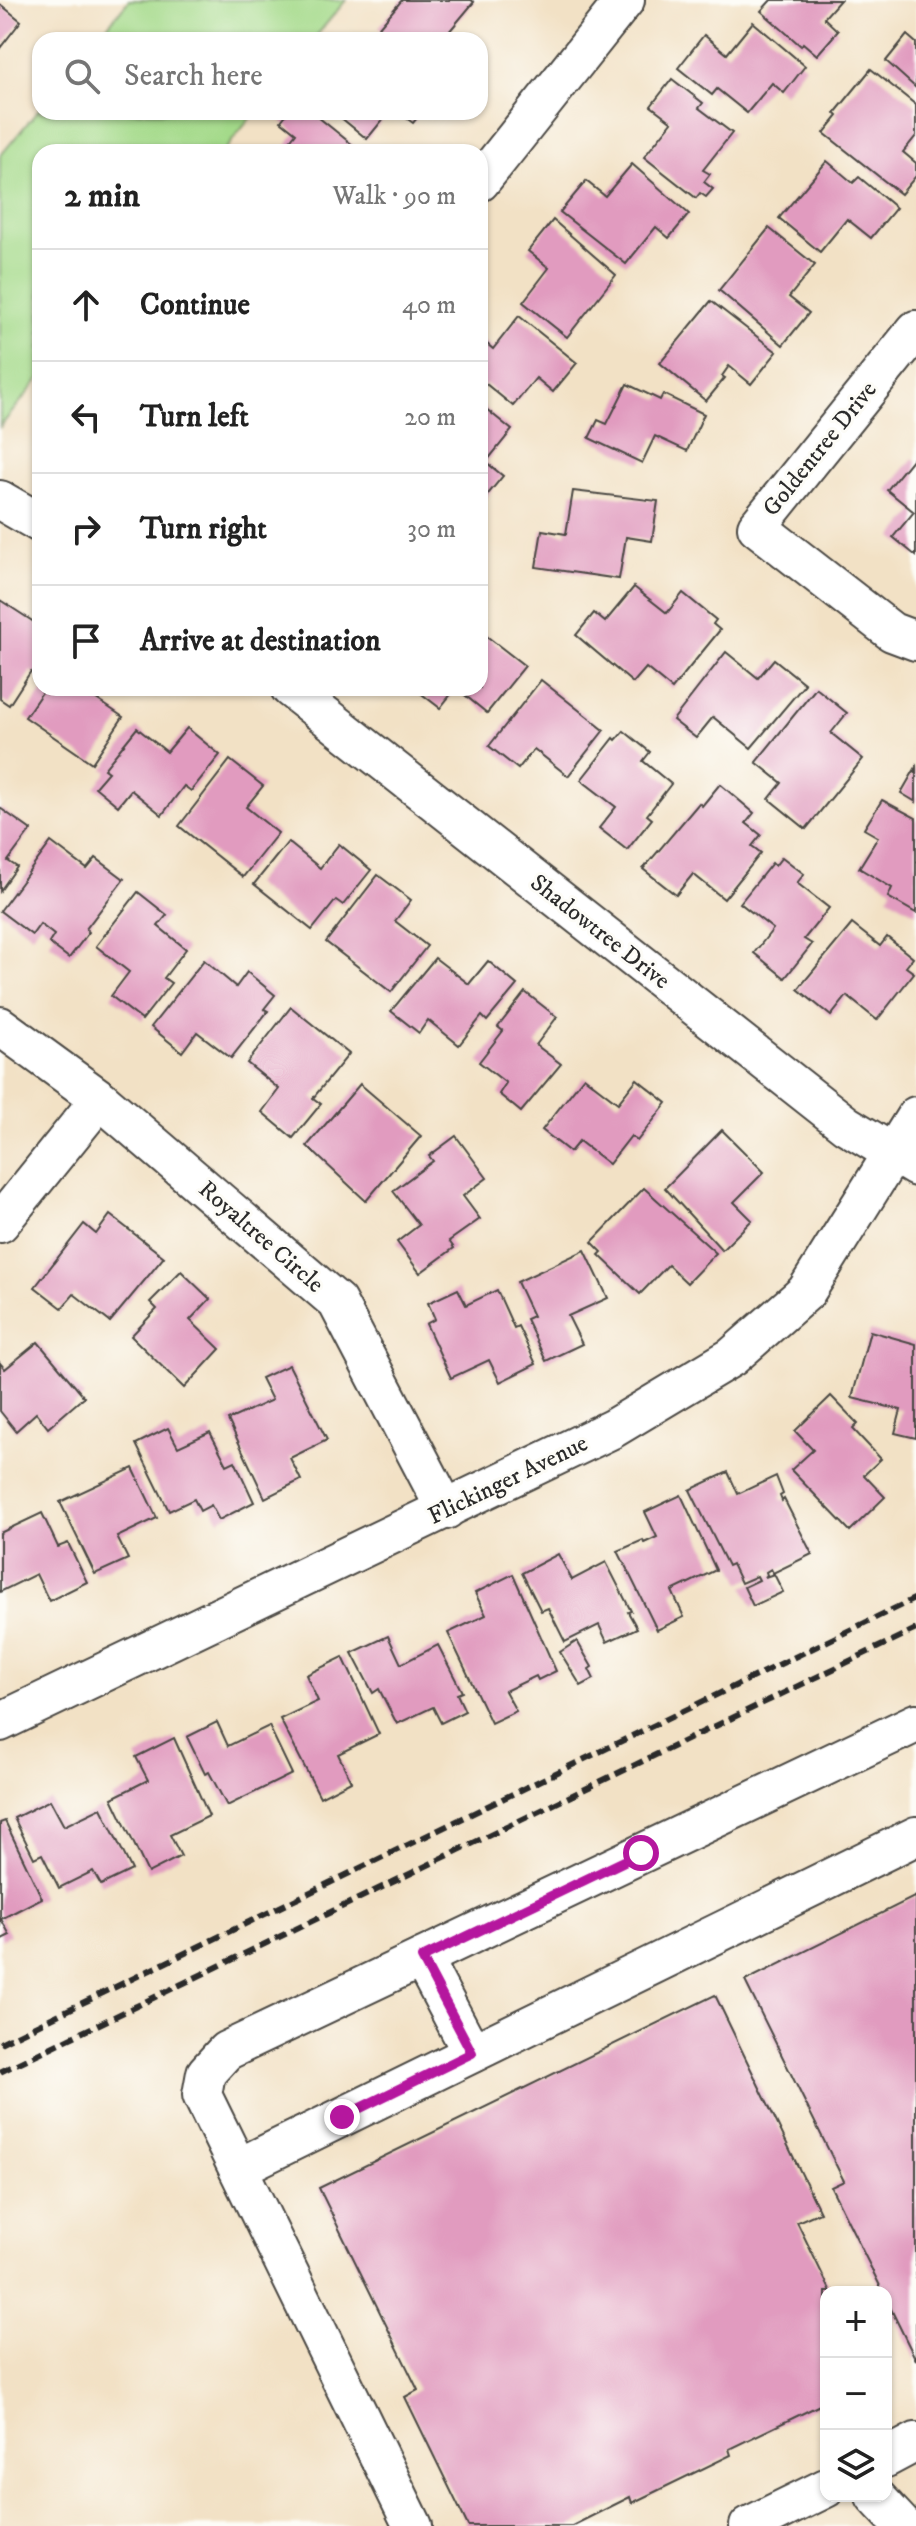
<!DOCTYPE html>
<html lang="en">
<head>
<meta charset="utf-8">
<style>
	body { margin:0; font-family:"IM FELL DW Pica",serif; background:#f6f6f6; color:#222 }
	.controls { position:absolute; right:24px; bottom:24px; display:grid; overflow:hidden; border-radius:16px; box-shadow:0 2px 6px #0004 }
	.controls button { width:72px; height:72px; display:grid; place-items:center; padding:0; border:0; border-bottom:2px solid #e0e0e0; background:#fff; color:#222; font:40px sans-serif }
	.stop { position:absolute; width:24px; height:24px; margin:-18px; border:6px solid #b5179e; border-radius:50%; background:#fff }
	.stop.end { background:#b5179e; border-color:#fff; box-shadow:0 2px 8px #0008 }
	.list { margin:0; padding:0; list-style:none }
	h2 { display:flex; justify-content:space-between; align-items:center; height:104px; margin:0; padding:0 32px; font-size:34px }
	h2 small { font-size:26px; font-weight:400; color:#767676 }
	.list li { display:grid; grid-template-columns:52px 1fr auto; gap:24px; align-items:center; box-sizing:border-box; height:112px; padding:0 32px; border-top:2px solid #e0e0e0 }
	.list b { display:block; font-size:30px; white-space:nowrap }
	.list em { font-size:26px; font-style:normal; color:#767676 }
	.icon { flex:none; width:44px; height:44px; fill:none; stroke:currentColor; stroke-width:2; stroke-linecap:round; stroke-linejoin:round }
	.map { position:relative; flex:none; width:916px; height:2526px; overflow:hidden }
	.search { position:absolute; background:#fff; box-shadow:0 2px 6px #0004; left:32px; top:32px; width:456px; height:88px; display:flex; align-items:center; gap:20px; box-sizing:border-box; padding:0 28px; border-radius:24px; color:#767676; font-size:30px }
	.panel { position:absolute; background:#fff; box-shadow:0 2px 6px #0004; left:32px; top:144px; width:456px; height:552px; border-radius:24px }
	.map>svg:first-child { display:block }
</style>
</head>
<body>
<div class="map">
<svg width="916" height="2526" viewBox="0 0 916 2526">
	<rect width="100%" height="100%" fill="#fdfcf7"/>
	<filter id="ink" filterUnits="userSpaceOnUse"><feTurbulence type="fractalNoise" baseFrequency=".0125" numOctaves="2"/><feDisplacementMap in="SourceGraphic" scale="16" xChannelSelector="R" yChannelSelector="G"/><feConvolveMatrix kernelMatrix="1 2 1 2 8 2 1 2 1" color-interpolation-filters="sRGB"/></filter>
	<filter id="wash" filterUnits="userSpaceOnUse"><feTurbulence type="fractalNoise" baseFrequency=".006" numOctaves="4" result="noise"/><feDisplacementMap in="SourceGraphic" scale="32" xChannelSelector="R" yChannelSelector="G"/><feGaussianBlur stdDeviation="1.8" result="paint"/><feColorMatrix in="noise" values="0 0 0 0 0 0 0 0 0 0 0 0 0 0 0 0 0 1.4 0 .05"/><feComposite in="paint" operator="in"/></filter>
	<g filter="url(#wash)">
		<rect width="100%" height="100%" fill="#f2e1c5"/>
		<g fill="#a4da8a" stroke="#68825a" stroke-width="2">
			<path d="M129 0H346L313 40H96Z"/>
			<path d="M40 108V112H255L223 152H40V378L0 427V156Z"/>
		</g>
		<g id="blocks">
			<g fill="#e19bbf">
				<path d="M402 0H471L474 2 448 33 456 40H394L379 27Z"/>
				<path d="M771 0H840L824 18 838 31 817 55 803 43 801 46 761 11Z"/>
				<path d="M0 4 21 21 0 48Z"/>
				<path d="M753 22 805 66 784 93 772 83 747 113 717 89 712 95 678 68 704 35 727 54Z"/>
				<path d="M907 35 916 43V88L886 61Z"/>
				<path d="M871 69 916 105V136L903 152 916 163V176L901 194 824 133 838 116 835 113Z"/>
				<path d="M672 79 703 103 699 108 732 133 703 170 710 174 704 182 713 189 706 197 700 193 696 198 644 157 672 122 651 106Z"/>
				<path d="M288 112 313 113 354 146 350 152H281L296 133 281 121Z"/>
				<path d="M334 112H389L367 139Z"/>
				<path d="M398 112H422L413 123Z"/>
				<path d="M827 161 853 183 859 177 896 208 871 238 847 219 820 252 779 218Z"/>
				<path d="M632 164 689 214 669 238 656 227 626 264 560 212 586 181 605 196Z"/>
				<path d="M553 220 616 275 567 337 523 302 549 268 528 251Z"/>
				<path d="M769 228 815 265 789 297 809 313 783 345 719 290Z"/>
				<path d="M711 301 777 352 751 384 729 366 722 376 725 378 706 401 660 363Z"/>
				<path d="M519 316 577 363 553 392 536 378 513 406 486 384 480 391V338L493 349Z"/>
				<path d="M627 384 660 400 663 394 704 414 687 451 655 436 642 463 589 438 598 420 607 424Z"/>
				<path d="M480 404 512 430 486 462 503 476 480 504Z"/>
				<path d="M913 458 916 461V556L893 537 914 512 887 490Z"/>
				<path d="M573 491 658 501 652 541 626 537 619 579 536 567 542 530 566 534Z"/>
				<path d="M634 587 667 613 683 593 716 620 713 624 720 630 672 689 646 668 633 683 576 635 594 613 605 622Z"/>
				<path d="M0 600 40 626V676L31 671 9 705 0 699Z"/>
				<path d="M480 631 525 666 487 713 456 688 440 708 414 688H480Z"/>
				<path d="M726 652 758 678 774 659 805 684 751 748 713 717 696 738 673 720Z"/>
				<path d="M541 680 604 730 568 776 534 749 518 769 489 746Z"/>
				<path d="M45 688H89L86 692 123 717 92 763 25 717Z"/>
				<path d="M816 688 847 713 831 733 863 759 806 829 769 799 782 783 756 762Z"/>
				<path d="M137 728 167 752 187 728 220 755 191 791 184 786 162 815 131 790 118 806 95 787 108 772 104 769Z"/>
				<path d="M624 731 650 752 643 761 671 784 647 815 652 819 627 850 599 828 616 807 581 780 614 738 616 740Z"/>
				<path d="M230 760 263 786 246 807 278 833 243 877 179 826Z"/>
				<path d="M916 767V802L901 793Z"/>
				<path d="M720 784 754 813 746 823 761 835 752 846 761 853 724 899 693 874 676 895 643 869 699 803 702 806Z"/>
				<path d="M882 800 916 818V913L888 897 892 888 859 868 878 837 864 829Z"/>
				<path d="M0 808 31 830 8 861 17 867 0 891Z"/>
				<path d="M51 842 87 869 96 858 124 879 86 929 89 932 69 958 49 943 54 935 40 924 32 935 0 911Z"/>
				<path d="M288 842 320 868 339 844 371 870 343 905 336 900 312 930 254 884Z"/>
				<path d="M782 857 804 874 797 883 829 908 804 939 812 944 785 978 754 953 773 929 740 903 772 863 775 866Z"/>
				<path d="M378 875 411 900 395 921 427 946 391 992 326 942Z"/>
				<path d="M138 892 167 915 158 926 186 949 164 978 171 983 142 1020 111 996 129 972 96 946Z"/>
				<path d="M852 924 880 946 887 937 913 958 906 967 914 973 877 1020 847 996 831 1016 798 989Z"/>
				<path d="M435 958 469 984 488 961 517 985 487 1021 482 1016 459 1045 428 1020 419 1033 391 1011Z"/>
				<path d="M204 960 236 987 247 972 275 995 264 1009 268 1011 231 1058 197 1032 182 1052 151 1027Z"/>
				<path d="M525 992 557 1017 536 1045 561 1064 521 1112 499 1094 506 1083 479 1062 503 1031 498 1027Z"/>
				<path d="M291 1007 349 1054 313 1098 321 1104 293 1138 262 1112 279 1089 247 1063Z"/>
				<path d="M584 1077 618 1103 637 1079 667 1103 637 1141 631 1136 609 1164 579 1141 570 1152 542 1130Z"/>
				<path d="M360 1084 421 1136 366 1201 307 1146Z"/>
				<path d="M722 1130 764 1172 734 1202 752 1220 722 1250 665 1188Z"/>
				<path d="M456 1136 487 1178 463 1196 480 1219 449 1241 454 1248 420 1273 397 1242 419 1225 393 1191 433 1161 429 1156Z"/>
				<path d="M644 1188 716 1253 687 1283 668 1265 640 1294 599 1255 602 1252 592 1242Z"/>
				<path d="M110 1215 164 1257 110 1322 74 1294 62 1308 35 1287 84 1224 96 1234Z"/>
				<path d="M585 1250 608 1298 568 1316 582 1344 546 1361 526 1319 533 1316 517 1282Z"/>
				<path d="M181 1271 210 1299 190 1320 220 1349 184 1388 131 1336 157 1309 150 1302Z"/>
				<path d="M458 1289 466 1305 497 1290 514 1328 518 1326 536 1364 500 1382 489 1360 451 1378 426 1324 435 1319 428 1303Z"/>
				<path d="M870 1331 916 1344V1438L895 1433 901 1410 852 1398Z"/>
				<path d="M38 1342 84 1397 48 1428 36 1413 16 1431 0 1411V1363L5 1369Z"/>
				<path d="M289 1365 327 1440 290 1458 301 1480 265 1498 228 1420 272 1400 261 1378Z"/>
				<path d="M831 1396 858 1424 853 1429 881 1459 864 1475 885 1497 850 1531 791 1470 813 1450 795 1431Z"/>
				<path d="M168 1428 178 1447 210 1432 227 1465 235 1461 254 1502 219 1520 211 1505 200 1511 194 1499 169 1511 136 1444Z"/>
				<path d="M133 1468 157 1518 117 1537 128 1559 95 1574 60 1502Z"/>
				<path d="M728 1472 738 1494 776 1476 783 1494 780 1496 782 1501 784 1499 812 1554 773 1573 771 1569 766 1572 767 1575 765 1577 774 1574 783 1592 753 1606 744 1587 759 1580 757 1576 741 1583 732 1564 728 1566 690 1490Z"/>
				<path d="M681 1495 716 1570 672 1591 684 1617 657 1630 618 1551 643 1540 644 1543 657 1537 645 1512Z"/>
				<path d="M42 1513 58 1547 68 1543 87 1582 49 1601 36 1574 0 1592V1533Z"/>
				<path d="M558 1554 572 1580 606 1562 631 1611 628 1612 637 1628 607 1642 599 1625 565 1642 548 1608 541 1611 522 1573Z"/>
				<path d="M513 1574 556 1671 538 1680 536 1676 505 1691 516 1711 491 1723 448 1633 486 1615 475 1593Z"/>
				<path d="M388 1636 401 1664 438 1645 462 1692 457 1694 465 1711 441 1723 433 1707 397 1724 379 1689 373 1693 352 1653Z"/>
				<path d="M577 1641 592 1667 589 1669 594 1679 581 1686 560 1652Z"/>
				<path d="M343 1657 379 1734 338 1754 351 1781 320 1797 280 1719 318 1701 306 1675Z"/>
				<path d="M217 1722 228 1746 269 1726 292 1774 227 1806 209 1772 205 1774 187 1737Z"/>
				<path d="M174 1738 209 1816 170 1835 181 1856 148 1873 112 1798 148 1780 136 1757Z"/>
				<path d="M50 1800 64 1826 101 1808 132 1870 101 1885 93 1871 59 1888 42 1854 34 1858 14 1818Z"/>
				<path d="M5 1821 42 1898 1 1919 10 1935 0 1940V1823Z"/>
				<path d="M916 1896V2360L886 2299V2292H883L831 2187 844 2181 745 1981Z"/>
				<path d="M715 1995 820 2212 797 2222 831 2292H826V2402L729 2449 731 2455 632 2503 630 2497 572 2526H468L405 2397 418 2390 319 2188Z"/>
			</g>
		</g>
	</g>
	<g filter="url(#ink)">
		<use href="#blocks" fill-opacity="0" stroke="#494642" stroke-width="2"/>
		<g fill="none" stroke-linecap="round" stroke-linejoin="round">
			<defs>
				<g id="minor">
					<path d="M480 182 625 0"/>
					<path d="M916 330 757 527 892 632 916 641"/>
					<path d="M0 500 40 523"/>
					<path d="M290 688 846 1125 916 1167"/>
					<path d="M0 1026 100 1099 337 1302 446 1510"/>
					<path d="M0 1223 100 1099"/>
					<path d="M0 1722 612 1429 732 1357 806 1292 916 1116"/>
					<path d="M422 1958 472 2053"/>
					<path d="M238 2168 916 1836"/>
					<path d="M886 2458 916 2442"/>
					<path d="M875 2496 903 2526"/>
					<path d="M413 2526 202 2095 206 2073 226 2051 916 1723"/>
					<path d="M749 2526 826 2488"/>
				</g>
			</defs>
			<use href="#minor" stroke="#494642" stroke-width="42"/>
			<use href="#minor" stroke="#fff" stroke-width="38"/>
			<g stroke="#2b2b2b" stroke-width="6" stroke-dasharray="12 6" stroke-linecap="butt">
				<path d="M0 2043 916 1598"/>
				<path d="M0 2072 916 1629"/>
			</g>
		</g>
	</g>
	<g fill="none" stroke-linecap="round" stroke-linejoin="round" filter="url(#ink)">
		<path stroke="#b5179e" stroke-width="10" d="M342 2117 472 2053 422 1958 641 1853"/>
	</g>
	<g text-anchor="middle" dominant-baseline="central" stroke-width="6" stroke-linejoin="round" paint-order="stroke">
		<g font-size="24" fill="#2b2b2b" stroke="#fdfcf7">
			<text transform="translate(820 449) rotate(-51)">Goldentree Drive</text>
			<text transform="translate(600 932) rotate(38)">Shadowtree Drive</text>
			<text transform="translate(261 1237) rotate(41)">Royaltree Circle</text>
			<text transform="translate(508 1480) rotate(-26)">Flickinger Avenue</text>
		</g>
	</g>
</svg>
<div class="controls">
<button>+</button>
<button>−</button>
<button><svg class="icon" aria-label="layers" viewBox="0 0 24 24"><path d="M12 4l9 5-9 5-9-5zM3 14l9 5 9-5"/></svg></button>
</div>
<div class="stop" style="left:641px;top:1853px"></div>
<div class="stop end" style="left:342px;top:2117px"></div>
<div class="search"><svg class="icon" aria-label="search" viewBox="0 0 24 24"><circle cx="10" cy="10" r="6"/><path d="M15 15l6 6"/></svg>Search here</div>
<section class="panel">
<h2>2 min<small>Walk · 90 m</small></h2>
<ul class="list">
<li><svg class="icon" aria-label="ahead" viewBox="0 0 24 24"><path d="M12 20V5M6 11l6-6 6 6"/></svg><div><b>Continue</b></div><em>40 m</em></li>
<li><svg class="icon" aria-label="left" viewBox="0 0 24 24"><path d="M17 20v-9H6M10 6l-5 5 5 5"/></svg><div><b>Turn left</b></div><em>20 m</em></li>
<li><svg class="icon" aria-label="right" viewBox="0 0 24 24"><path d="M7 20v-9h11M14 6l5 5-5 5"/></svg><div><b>Turn right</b></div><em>30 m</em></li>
<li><svg class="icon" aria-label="arrive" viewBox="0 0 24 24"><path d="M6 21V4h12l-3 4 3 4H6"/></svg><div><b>Arrive at destination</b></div></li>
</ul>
</section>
</div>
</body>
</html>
